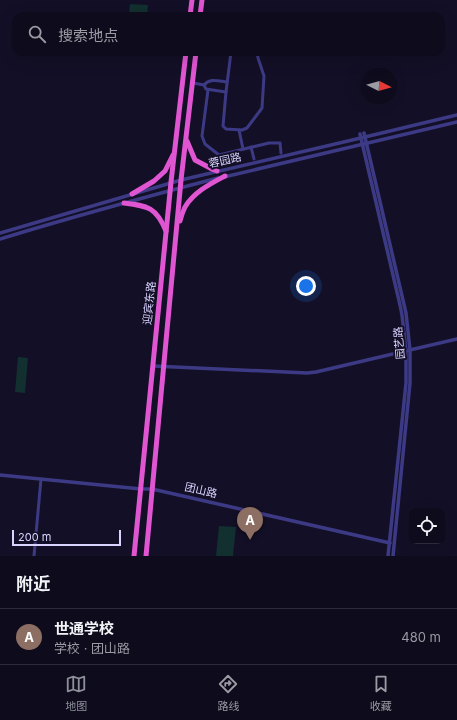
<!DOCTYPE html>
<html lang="zh">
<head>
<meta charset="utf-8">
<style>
	body { margin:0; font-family:Inter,"Noto Sans SC",sans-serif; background:#171425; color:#f1f3f6 }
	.controls { position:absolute; right:12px; bottom:12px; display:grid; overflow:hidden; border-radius:8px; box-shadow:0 4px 16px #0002 }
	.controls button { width:36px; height:36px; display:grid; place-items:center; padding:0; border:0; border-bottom:1px solid #2e2b3b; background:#0e0b1c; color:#f1f3f6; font:20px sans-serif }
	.compass { position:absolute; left:361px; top:68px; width:36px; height:36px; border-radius:50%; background:#0e0b1c; box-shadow:0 4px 16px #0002; rotate:95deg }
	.scale { position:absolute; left:12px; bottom:10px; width:109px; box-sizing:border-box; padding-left:4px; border:2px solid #d9d4ff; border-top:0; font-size:11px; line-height:14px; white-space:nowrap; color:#d9d4ff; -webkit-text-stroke:3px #130f26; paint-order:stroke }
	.you { position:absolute; left:306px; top:286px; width:14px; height:14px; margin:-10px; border:3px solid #fff; border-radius:50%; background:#1a73e8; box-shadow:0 0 0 6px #1a73e833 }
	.badge { display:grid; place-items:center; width:26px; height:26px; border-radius:50%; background:#8c9099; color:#fff; font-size:13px; font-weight:700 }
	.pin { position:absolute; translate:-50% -33px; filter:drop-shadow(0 1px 2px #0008) }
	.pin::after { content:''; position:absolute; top:21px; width:14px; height:12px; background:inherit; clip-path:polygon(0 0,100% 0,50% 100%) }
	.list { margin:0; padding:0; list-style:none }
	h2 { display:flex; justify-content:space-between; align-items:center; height:52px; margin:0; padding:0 16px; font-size:17px }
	h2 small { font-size:13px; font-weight:400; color:#9b9ba3 }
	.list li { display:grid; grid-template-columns:26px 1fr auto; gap:12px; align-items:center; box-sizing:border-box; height:56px; padding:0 16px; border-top:1px solid #2e2b3b }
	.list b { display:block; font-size:15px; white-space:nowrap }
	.list p { margin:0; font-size:13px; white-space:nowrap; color:#9b9ba3 }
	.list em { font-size:13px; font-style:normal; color:#9b9ba3 }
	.icon { flex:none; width:22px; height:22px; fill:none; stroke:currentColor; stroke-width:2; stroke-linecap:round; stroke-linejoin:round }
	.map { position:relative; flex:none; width:457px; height:556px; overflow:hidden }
	.search { position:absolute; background:#0e0b1c; box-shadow:0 4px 16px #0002; left:12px; right:12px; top:12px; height:44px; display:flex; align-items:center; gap:10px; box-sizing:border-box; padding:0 14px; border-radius:12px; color:#9b9ba3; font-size:15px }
	.sheet { height:108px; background:#0e0b1c }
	nav { display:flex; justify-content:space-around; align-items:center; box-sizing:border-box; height:56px; border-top:1px solid #2e2b3b; background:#0e0b1c; font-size:11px; color:#9b9ba3 }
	nav a { display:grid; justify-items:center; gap:2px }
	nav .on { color:#8c9099 }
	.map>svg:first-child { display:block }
</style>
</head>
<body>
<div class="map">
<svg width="457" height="556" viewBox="0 0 457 556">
	<rect width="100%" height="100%" fill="#130f26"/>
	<g fill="#12302f">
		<path d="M130 4 148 5 147 16 129 15Z"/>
		<path d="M18 357 28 358 25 393 15 392Z"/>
		<path d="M219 526 236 527 233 556H216Z"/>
	</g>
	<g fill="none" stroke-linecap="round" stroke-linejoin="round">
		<g stroke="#3d3a85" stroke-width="3">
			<path d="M231 52 226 92 223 126 226 129 242 130 247 128 262 108 264 76 258 58 257 52"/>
			<path d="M193 83 204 85"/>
			<path d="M208 90 202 136 205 144 219 155 269 143H280L281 153"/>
			<path d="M226 92 206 89 204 85C210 78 218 81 227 82"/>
			<path d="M239 130 243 149"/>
			<path d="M251 147 254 159"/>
			<path d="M34 556 41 479"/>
		</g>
		<g stroke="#3d3a85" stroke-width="3.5">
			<path d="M364 133 406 313 410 350V383L393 556"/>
			<path d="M360 134 400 305 402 315 406 351V383L388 556"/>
			<path d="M224 177 457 122"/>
			<path d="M0 233 181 180 365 137 457 115"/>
			<path d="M0 239C72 217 145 197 218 178"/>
			<path d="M153 366 307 373 316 372 457 339"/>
			<path d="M0 475 141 489H152L390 543"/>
		</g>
		<g stroke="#e055d1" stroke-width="5">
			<path d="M190 16 192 0"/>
			<path d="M200 16 202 0"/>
			<path d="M187 141 195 160 212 169 217 171"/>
			<path d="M132 194 154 181 165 171 173 155"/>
			<path d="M124 203C148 206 156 207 166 231"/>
			<path d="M180 221C181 217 183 211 185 207 194 192 210 184 225 176"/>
			<path d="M134 556 171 182 186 52"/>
			<path d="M146 556 181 180 196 52"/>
		</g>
	</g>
	<g text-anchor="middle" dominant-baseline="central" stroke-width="4" stroke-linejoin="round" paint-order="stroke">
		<g font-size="11" fill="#d9d4ff" stroke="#130f26">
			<text transform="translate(225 160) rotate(-13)">蓉园路</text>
			<text transform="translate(149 303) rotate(-84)">迎宾东路</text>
			<text transform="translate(399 343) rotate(-95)">园艺路</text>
			<text transform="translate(201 490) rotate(13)">团山路</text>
		</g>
	</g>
</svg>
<div class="controls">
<button><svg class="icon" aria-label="locate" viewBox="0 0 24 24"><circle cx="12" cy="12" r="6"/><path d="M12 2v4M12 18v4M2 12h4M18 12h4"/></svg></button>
</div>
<svg class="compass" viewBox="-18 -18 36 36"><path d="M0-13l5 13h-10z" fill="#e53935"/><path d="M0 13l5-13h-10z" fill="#9b9ba3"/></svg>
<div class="scale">200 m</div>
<div class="you"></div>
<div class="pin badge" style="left:250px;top:540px;background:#8d6e63">A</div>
<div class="search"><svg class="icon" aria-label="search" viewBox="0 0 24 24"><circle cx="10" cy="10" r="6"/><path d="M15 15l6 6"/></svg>搜索地点</div>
</div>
<section class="sheet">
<h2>附近<small></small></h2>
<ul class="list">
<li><span class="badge" style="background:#8d6e63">A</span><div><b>世通学校</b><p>学校 · 团山路</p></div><em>480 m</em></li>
</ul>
</section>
<nav>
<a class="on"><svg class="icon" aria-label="map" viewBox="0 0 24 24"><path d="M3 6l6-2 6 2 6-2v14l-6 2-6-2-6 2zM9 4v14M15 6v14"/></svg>地图</a>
<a><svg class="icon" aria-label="directions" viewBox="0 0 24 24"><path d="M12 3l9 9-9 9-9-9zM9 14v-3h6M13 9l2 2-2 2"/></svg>路线</a>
<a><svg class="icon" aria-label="saved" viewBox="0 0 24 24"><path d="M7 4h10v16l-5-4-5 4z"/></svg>收藏</a>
</nav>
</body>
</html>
